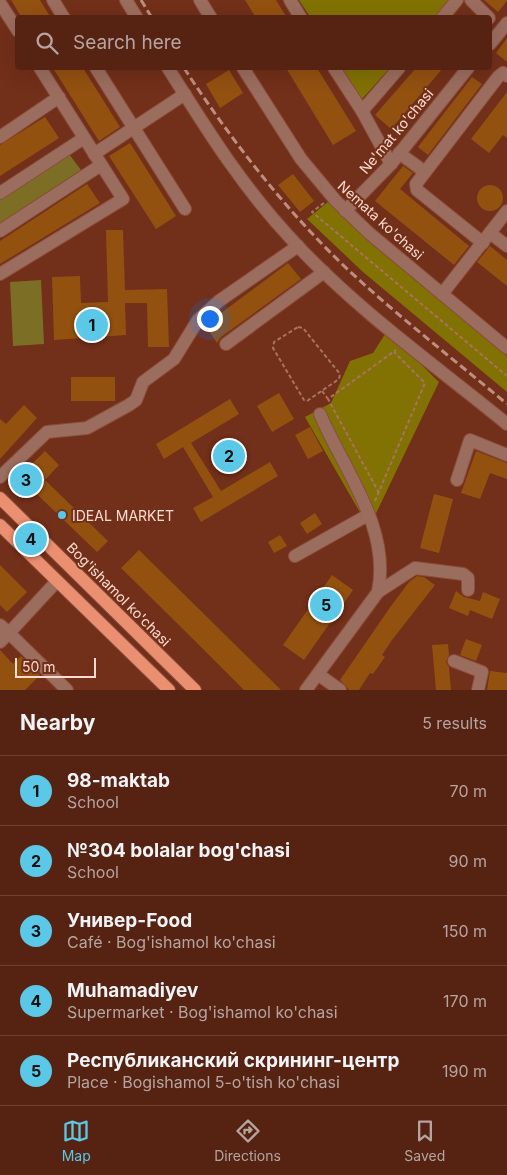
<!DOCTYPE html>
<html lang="en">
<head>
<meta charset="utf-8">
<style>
	body { margin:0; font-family:Inter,sans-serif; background:#5f2f21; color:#f1f3f6 }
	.scale { position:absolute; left:15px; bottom:12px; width:81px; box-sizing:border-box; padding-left:5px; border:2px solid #fcdbd0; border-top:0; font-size:14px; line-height:18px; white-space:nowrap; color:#fcdbd0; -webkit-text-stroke:4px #722f19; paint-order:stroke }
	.you { position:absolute; left:209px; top:318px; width:18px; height:18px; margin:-12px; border:4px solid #fff; border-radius:50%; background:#1a73e8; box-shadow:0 0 0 8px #1a73e833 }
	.badge { display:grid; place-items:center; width:32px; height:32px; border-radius:50%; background:#5ac8e6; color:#111; font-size:16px; font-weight:700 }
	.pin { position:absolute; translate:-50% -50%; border:2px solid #fff; box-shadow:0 1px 5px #0006 }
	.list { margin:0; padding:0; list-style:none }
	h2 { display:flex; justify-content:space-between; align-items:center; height:65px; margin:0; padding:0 20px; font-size:21px }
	h2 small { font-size:16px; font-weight:400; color:#b6a4a0 }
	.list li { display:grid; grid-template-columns:32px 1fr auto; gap:15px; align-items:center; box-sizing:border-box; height:70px; padding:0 20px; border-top:1px solid #6c4033 }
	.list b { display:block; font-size:19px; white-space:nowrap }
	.list p { margin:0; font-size:16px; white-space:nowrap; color:#b6a4a0 }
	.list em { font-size:16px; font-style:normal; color:#b6a4a0 }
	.icon { flex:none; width:28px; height:28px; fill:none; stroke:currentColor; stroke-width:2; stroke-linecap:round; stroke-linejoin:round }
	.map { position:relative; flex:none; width:507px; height:690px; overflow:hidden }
	.search { position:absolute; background:#562313; box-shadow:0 5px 20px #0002; left:15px; right:15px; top:15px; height:55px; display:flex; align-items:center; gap:12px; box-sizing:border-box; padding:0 18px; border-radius:5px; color:#b6a4a0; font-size:19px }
	.sheet { height:415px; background:#562313 }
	nav { display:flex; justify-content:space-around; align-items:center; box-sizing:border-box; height:70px; border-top:1px solid #6c4033; background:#562313; font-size:14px; color:#b6a4a0 }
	nav a { display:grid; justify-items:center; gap:2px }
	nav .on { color:#5ac8e6 }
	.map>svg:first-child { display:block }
</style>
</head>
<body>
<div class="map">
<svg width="507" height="690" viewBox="0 0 507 690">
	<rect width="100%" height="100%" fill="#722f19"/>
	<g fill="#7c6f25">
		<path d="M69 154 81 170 0 223V200Z"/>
		<path d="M41 280 44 344 13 346 10 282Z"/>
	</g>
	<g fill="#827103">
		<path d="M299 0H450L435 18 310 17Z"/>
		<path d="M342 68H390L362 99Z"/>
		<path d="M328 202 380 251 507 356V392L363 272 307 219Z"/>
		<path d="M387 331 439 382 369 528 305 417 331 403 350 361 373 353Z"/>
	</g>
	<g fill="#935110">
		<path d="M11 0H40L51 18H22Z"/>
		<path d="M245 0H276L287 18H256Z"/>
		<path d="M484 0H507V1L498 12Z"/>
		<path d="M507 38V62L496 53Z"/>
		<path d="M53 68H83L120 127 99 141Z"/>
		<path d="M286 68H317L356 131 333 145Z"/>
		<path d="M416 68H443L391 129 375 115Z"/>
		<path d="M229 70 243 93 220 108 206 84Z"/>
		<path d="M472 77 482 84 428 155 418 147Z"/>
		<path d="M507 92V138L503 135 489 153 471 139Z"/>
		<path d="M45 117 59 138 0 176V145Z"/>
		<path d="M130 143 176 216 156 229 109 156Z"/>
		<path d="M403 166 413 173 400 189 469 246 454 265 375 201Z"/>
		<path d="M293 174 314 201 300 212 278 185Z"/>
		<path d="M87 184 100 203 0 264V241Z"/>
		<circle cx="490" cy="198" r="13"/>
		<path d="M106 230H123L125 290 167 289 169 347H148L147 303H125L126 335 54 340 52 277 80 276 81 303 108 302Z"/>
		<path d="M490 246 507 260V286L477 262Z"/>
		<path d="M288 263 301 279 221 337 217 343 205 325Z"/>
		<rect x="71" y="377" width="44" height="24"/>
		<path d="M279 393 294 419 272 432 257 406Z"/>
		<path d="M230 399 239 414 191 443 221 491 270 462 278 476 201 522 193 508 213 497 183 447 164 459 156 444Z"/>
		<path d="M24 405 37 418 0 459V419L6 424Z"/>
		<path d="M310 427 323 451 308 459 295 435Z"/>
		<path d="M45 451 59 465 45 480 108 541 97 552 19 477Z"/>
		<path d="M476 451 507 463V479L490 473 480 499 461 493Z"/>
		<path d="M434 494 453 499 439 553 420 548Z"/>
		<path d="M315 513 322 524 307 534 300 523Z"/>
		<path d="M280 535 287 546 274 553 268 542Z"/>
		<path d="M139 550 206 616 281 690H244L191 637 121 568Z"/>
		<path d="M0 565 27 592 7 612 0 605Z"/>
		<path d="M332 575 353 590 304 660 283 645Z"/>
		<path d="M417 576 424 577 435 585 392 640 382 655 385 657 373 674 370 673 359 690H349L340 680 391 606 409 582Z"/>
		<path d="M456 591 464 597 480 601 483 592 500 599 492 619 470 610 468 616 449 608Z"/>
		<path d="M466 639 482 645 476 661 460 655Z"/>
		<path d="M448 644 449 655 446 662 449 667 451 690H436L432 645Z"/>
		<path d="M0 650 13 664 21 656 40 675 25 690H0Z"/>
		<path d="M490 671 507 673V690H487Z"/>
	</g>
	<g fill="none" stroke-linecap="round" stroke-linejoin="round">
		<defs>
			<g id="minor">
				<path d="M53 0 64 18"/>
				<path d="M126 0 137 18"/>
				<path d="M200 0 211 18"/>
				<path d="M290 0 301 18"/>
				<path d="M471 0 489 18"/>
				<path d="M0 3 18 31"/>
				<path d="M442 18 457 0"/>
				<path d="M490 44 507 23"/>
				<path d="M96 68 185 209"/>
				<path d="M168 68C207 130 243 188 294 242 358 311 435 365 507 424"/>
				<path d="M243 68 301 159 336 201 369 233 507 348"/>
				<path d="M334 68 362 111 391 164"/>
				<path d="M362 111 399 68"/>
				<path d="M0 137 59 97"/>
				<path d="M399 153 425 172"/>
				<path d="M94 154 185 94"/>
				<path d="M0 193 84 138"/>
				<path d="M345 211 391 164 468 68"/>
				<path d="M0 231 101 165"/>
				<path d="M490 233 507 246"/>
				<path d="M483 243 417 190 416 184 498 77 503 73 507 76"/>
				<path d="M0 274 123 199 40 68"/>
				<path d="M442 294 507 211"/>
				<path d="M226 344 324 272"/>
				<path d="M320 414C344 471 391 527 378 592"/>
				<path d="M0 477 47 432 87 428 129 405 136 400 143 382 174 359 198 320 219 301 298 246"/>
				<path d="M457 480 470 440 507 455"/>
				<path d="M295 556 368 515"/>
				<path d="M57 581 9 633 67 690"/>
				<path d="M0 625 9 633 0 642"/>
				<path d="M454 661 482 672 478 690"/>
				<path d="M319 675 340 690"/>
				<path d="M306 690 378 592 415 568 463 574 468 578V590"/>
			</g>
			<g id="major">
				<path d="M0 498 195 690"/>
				<path d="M0 525 169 690"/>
			</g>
		</defs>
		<use href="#minor" stroke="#8b4e3a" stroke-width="14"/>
		<use href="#major" stroke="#8b4e3a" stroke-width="14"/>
		<g stroke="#a87361" stroke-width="2" stroke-dasharray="4 2.5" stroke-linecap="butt">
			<path d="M324 203 312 212 507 376"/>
			<path d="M298 327 303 328 340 374 339 379 307 401 304 400 273 348 274 342Z"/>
			<path d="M322 391 328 399"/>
			<path d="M379 493 328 399 396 350"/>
			<path d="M375 501 425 383 394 352"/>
		</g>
		<use href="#minor" stroke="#9b6d5e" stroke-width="12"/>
		<use href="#major" stroke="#eb8f71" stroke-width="12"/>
		<g stroke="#be8e7e" stroke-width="3" stroke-dasharray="8 4" stroke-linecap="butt">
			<path d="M141 0 152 18"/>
			<path d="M184 68C230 138 282 206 343 265 395 314 452 358 507 404"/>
		</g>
	</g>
	<circle fill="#5ac8e6" stroke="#722f19" stroke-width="2" cx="62" cy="515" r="5"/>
	<g text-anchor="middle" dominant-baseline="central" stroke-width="4" stroke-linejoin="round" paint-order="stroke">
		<g font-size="14" fill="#fcdbd0" stroke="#722f19">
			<text transform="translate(396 131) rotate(-50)">Ne'mat ko'chasi</text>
			<text transform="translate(381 220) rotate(42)">Nemata ko'chasi</text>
			<text transform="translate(119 594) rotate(45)">Bog'ishamol ko'chasi</text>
		</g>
		<g font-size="14" fill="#fcdbd0" stroke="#722f19" text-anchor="start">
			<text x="72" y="515">IDEAL MARKET</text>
		</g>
	</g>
</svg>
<div class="scale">50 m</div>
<div class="you"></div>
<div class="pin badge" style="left:92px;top:325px">1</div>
<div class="pin badge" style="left:229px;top:456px">2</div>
<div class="pin badge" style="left:26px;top:480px">3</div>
<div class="pin badge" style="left:31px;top:539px">4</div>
<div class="pin badge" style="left:326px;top:605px">5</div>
<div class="search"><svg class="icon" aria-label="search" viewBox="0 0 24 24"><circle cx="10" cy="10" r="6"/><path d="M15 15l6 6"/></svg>Search here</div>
</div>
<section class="sheet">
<h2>Nearby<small>5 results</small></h2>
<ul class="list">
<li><span class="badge">1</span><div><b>98-maktab</b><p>School</p></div><em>70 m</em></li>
<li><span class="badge">2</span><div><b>№304 bolalar bog'chasi</b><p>School</p></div><em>90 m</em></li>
<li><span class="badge">3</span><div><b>Универ-Food</b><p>Café · Bog'ishamol ko'chasi</p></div><em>150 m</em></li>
<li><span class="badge">4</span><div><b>Muhamadiyev</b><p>Supermarket · Bog'ishamol ko'chasi</p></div><em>170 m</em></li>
<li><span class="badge">5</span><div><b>Республиканский скрининг-центр</b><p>Place · Bogishamol 5-o'tish ko'chasi</p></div><em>190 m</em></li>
</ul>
</section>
<nav>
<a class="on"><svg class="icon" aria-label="map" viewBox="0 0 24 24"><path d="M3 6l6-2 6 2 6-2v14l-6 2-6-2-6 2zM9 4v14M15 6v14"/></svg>Map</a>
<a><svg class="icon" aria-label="directions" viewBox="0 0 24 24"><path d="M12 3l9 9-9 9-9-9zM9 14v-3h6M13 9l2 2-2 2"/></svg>Directions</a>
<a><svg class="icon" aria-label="saved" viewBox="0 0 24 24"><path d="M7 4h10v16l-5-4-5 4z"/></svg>Saved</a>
</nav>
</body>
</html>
